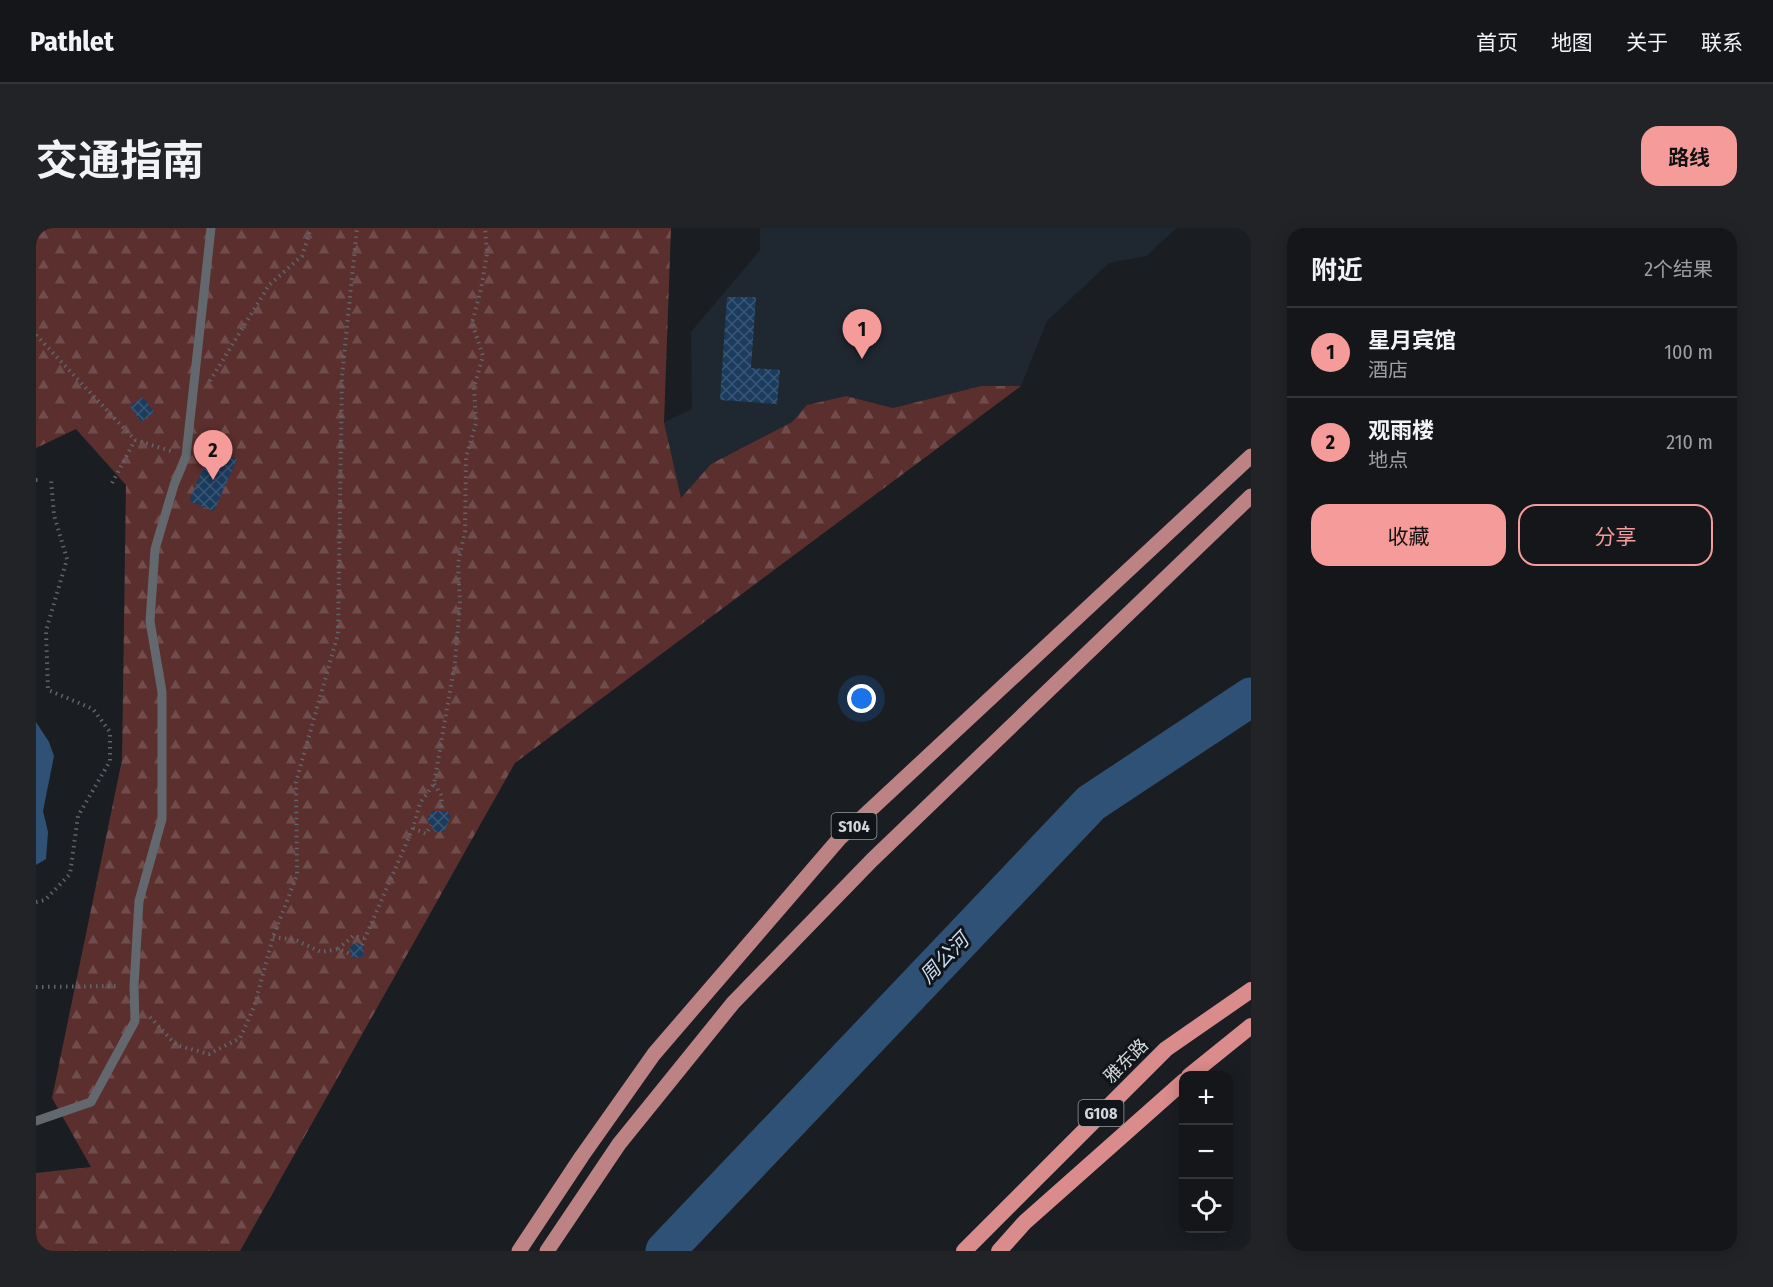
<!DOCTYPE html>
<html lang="zh">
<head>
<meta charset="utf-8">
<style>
	body { margin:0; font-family:"Fira Sans Condensed","Noto Sans SC",sans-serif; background:#212327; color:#f1f3f6 }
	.controls { position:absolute; right:18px; bottom:18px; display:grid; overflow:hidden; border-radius:12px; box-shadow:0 3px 15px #0003 }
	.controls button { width:54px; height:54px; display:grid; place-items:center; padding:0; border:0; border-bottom:2px solid #333539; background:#14161a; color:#f1f3f6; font:30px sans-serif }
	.you { position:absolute; left:826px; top:471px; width:21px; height:21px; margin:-15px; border:4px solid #fff; border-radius:50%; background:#1a73e8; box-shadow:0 0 0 9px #1a73e833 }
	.badge { display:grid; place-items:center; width:39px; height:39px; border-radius:50%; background:#f59b99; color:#111; font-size:20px; font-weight:700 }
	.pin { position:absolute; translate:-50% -50px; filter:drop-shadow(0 2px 3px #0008) }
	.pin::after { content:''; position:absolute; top:32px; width:21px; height:18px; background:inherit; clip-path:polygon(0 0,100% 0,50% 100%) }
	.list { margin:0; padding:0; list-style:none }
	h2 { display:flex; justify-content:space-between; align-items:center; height:78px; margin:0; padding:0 24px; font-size:26px }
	h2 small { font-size:20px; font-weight:400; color:#9d9fa2 }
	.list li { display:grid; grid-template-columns:39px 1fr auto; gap:18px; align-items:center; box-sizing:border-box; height:90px; padding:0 24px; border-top:2px solid #333539 }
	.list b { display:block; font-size:22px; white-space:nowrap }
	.list p { margin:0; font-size:20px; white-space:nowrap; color:#9d9fa2 }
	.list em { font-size:20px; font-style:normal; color:#9d9fa2 }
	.actions { display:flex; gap:12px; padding:18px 24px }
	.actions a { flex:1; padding:14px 0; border:2px solid #f59b99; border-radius:18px; text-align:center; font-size:21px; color:#f59b99 }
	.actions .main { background:#f59b99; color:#111 }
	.icon { flex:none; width:33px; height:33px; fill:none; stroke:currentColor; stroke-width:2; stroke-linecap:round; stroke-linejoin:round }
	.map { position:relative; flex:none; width:1215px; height:1023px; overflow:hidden; border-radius:18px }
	header { display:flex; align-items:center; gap:36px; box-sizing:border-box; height:84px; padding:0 30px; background:#14161a; border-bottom:2px solid #333539 }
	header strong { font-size:28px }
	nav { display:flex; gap:33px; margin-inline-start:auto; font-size:21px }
	.intro { display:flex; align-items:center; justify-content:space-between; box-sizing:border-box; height:144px; padding:0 36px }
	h1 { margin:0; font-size:42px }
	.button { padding:15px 27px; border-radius:18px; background:#f59b99; color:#111; font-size:21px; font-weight:700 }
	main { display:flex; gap:36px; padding:0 36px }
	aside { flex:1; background:#14161a; border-radius:18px; box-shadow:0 3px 15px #0003 }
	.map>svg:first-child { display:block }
</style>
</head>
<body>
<header>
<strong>Pathlet</strong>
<nav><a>首页</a><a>地图</a><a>关于</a><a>联系</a></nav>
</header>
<div class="intro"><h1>交通指南</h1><a class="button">路线</a></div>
<main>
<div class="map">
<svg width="1215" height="1023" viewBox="0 0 1215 1023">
	<defs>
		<pattern id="forest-firs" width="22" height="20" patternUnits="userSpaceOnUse" patternTransform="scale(1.5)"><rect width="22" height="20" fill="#5a2f2e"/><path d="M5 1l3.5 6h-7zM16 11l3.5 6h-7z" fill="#714c4c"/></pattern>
		<pattern id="building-cross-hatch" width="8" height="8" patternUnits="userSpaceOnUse" patternTransform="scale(1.5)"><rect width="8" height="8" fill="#1b3c5f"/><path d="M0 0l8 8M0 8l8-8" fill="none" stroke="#3b5775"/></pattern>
	</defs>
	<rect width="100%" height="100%" fill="#1a1e23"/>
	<path fill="#1f2730" d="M724 0H1140L1111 28 1073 35 1011 93 985 158H945L857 180 810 168 772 177 756 194 675 236 645 271 628 194 656 181 655 104 724 22Z"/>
	<path fill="url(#forest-firs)" d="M0 0H635L628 194 645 270 675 236 756 194 771 177 810 168 857 180 945 158H985L479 535 204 1023H0V945L55 939 16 870 86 532 90 257 40 201 0 220Z"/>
	<path fill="#305176" d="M0 494 13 514 18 528 7 583 12 604 10 631 0 637Z"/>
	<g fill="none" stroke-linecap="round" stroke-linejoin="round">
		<path stroke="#305176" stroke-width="39" d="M629 1023 1055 575 1215 469"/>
	</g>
	<g fill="url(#building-cross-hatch)">
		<path d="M691 69H720L715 140 744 142 741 176 684 172Z"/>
		<path d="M107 169 118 184 105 194 94 178Z"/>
		<path d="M176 220 201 231 178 283 153 273Z"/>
		<path d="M396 583H411L415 588 408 604H399L391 591Z"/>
		<path d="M320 714 328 719 327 729 316 730 313 720Z"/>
	</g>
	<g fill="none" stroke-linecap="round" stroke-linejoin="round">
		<g stroke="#616569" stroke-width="4" stroke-dasharray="1.5 4.5" stroke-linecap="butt">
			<path d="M0 107 99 212 135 223"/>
			<path d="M174 153 233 57 266 28 275 0"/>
			<path d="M0 252H3"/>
			<path d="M76 255 99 212"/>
			<path d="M398 556 406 568 405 583"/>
			<path d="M377 600 390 606 395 597"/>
			<path d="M0 674 9 672 34 646 42 588 74 533V504L57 481 12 462 10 403 31 331 18 287 15 252"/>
			<path d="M237 709 260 712 285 724 302 721 315 726"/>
			<path d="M326 717 377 600 384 575 398 556 419 434 424 376 422 335 429 304 430 229 440 195 438 159 447 128 436 95 445 61 451 26 449 0"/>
			<path d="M302 721 317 708 328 710"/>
			<path d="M0 759 83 758"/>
			<path d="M114 789 140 817 173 826 204 810 218 779 237 709 261 647 260 554 302 406 306 148 321 0"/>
		</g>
		<path stroke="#63686e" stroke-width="9" d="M0 893 55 874 99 793 98 758 103 673 126 591V464L114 393 119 321 138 257 150 228 175 0"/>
		<g stroke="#bc8284" stroke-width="15">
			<path d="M483 1023 546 928 618 826 803 611 1215 228"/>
			<path d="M511 1023 583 916 697 775 836 632 1215 268"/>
		</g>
		<g stroke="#da8b8b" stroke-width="16">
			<path d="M1153 848 1215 798"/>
			<path d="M928 1023 1130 821 1215 762"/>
			<path d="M963 1023 989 994 1148 853"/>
		</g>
	</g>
	<g text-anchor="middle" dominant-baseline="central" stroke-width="6" stroke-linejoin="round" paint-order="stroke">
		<g fill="#111519" stroke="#999c9f" stroke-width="1.5">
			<rect x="795.5" y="585" width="45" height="26" rx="4.5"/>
			<rect x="1042.5" y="872" width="45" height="26" rx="4.5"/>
		</g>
		<g font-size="16" font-weight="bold" fill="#d3d6d9">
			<text x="818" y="598">S104</text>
			<text x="1065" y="885">G108</text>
		</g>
		<g font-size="18" fill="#d3d6d9" stroke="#111519">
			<text transform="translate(1090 833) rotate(-45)">雅东路</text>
		</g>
		<g font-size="20" font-style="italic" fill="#c9def6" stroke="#111519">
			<text transform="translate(908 730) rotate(-46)">周公河</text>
		</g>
	</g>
</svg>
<div class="controls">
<button>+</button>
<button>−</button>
<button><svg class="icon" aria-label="locate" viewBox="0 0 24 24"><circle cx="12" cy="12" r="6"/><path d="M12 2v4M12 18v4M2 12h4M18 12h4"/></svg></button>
</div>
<div class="you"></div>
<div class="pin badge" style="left:826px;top:131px">1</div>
<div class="pin badge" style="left:177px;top:252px">2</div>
</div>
<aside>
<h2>附近<small>2个结果</small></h2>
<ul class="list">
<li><span class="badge">1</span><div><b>星月宾馆</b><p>酒店</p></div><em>100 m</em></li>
<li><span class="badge">2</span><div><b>观雨楼</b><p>地点</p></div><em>210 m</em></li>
</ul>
<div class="actions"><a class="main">收藏</a><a>分享</a></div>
</aside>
</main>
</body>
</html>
